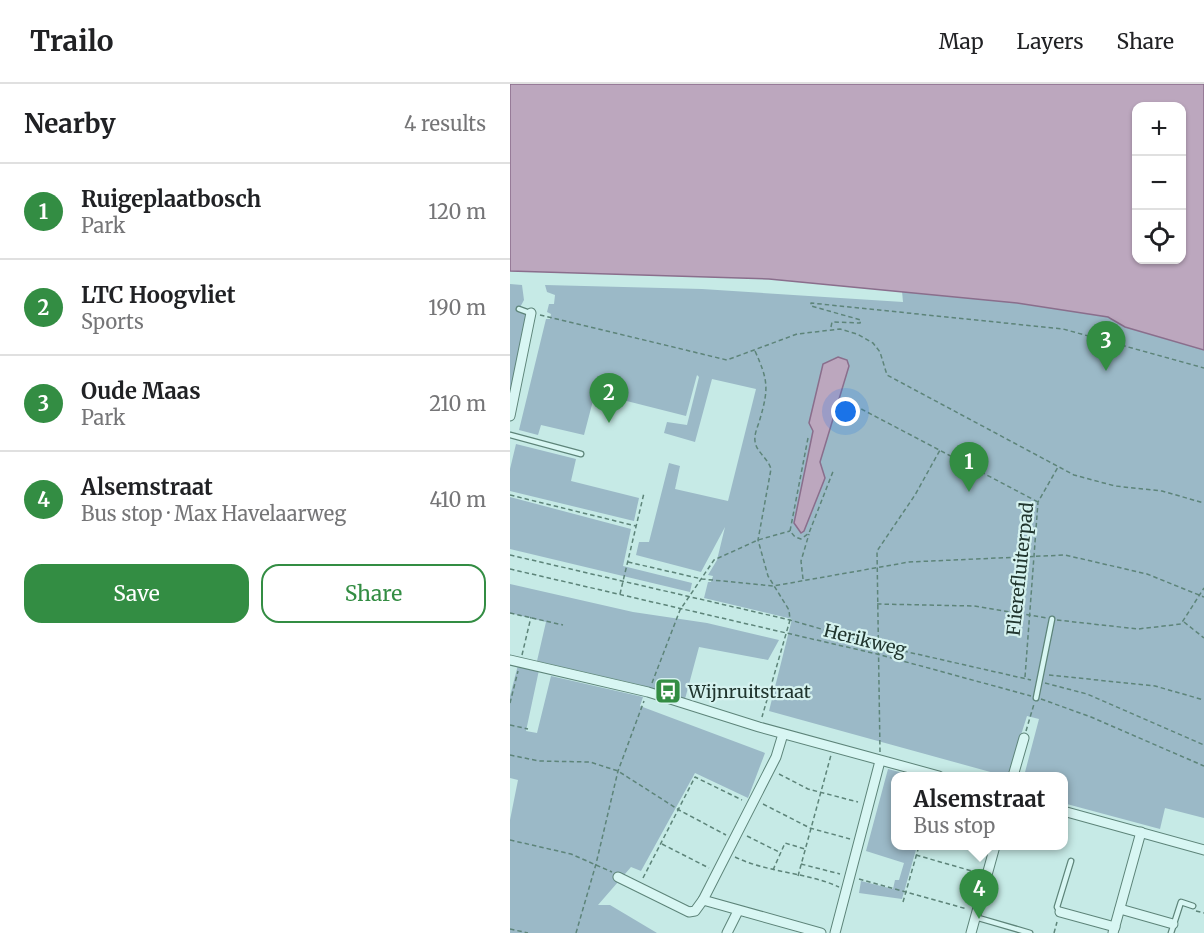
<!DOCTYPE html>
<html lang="en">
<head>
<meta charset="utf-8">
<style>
	body { margin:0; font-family:Merriweather,serif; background:#f6f6f6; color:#202124 }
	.controls { position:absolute; right:18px; top:18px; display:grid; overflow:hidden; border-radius:12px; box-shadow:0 2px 4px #0004 }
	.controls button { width:54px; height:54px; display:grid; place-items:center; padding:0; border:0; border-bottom:2px solid #e0e0e0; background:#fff; color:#202124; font:30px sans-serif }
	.you { position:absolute; left:336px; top:328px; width:21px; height:21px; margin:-15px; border:4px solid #fff; border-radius:50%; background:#1a73e8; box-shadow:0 0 0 9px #1a73e833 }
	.badge { display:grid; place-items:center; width:39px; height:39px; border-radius:50%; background:#338d43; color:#fff; font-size:20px; font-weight:700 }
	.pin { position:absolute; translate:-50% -50px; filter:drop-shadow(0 2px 3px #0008) }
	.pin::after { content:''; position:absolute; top:32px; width:21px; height:18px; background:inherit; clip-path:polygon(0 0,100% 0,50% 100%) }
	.popup { position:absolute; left:381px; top:688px; width:177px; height:78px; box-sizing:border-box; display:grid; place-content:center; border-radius:12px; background:#fff; filter:drop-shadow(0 2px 4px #0005); font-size:20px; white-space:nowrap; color:#757577 }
	.popup b { font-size:22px; color:#202124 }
	.popup::after { content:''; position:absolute; left:50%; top:100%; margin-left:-12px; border:12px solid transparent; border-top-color:#fff }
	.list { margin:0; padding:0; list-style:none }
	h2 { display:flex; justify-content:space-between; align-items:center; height:78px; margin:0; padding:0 24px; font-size:26px }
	h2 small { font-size:20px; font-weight:400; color:#757577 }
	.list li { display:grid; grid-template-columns:39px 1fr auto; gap:18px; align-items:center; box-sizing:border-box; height:96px; padding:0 24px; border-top:2px solid #e0e0e0 }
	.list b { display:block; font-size:22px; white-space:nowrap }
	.list p { margin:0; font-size:20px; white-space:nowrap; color:#757577 }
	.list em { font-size:20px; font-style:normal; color:#757577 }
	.actions { display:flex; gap:12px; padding:18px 24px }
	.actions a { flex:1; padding:14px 0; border:2px solid #338d43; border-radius:18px; text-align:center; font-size:21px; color:#338d43 }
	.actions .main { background:#338d43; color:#fff }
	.icon { flex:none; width:33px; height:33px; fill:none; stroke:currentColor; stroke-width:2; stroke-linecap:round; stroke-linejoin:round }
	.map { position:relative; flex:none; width:694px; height:849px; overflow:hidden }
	header { display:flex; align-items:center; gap:36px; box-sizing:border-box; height:84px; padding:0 30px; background:#fff; border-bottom:2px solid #e0e0e0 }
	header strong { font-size:28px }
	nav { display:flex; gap:33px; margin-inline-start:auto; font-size:21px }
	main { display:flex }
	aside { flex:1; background:#fff }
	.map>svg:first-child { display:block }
</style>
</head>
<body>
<header>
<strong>Trailo</strong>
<nav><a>Map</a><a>Layers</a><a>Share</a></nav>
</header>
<main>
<aside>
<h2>Nearby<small>4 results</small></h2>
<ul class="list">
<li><span class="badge">1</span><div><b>Ruigeplaatbosch</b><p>Park</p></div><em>120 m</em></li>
<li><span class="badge">2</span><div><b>LTC Hoogvliet</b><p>Sports</p></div><em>190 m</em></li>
<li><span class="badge">3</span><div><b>Oude Maas</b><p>Park</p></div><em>210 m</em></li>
<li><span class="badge">4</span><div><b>Alsemstraat</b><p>Bus stop · Max Havelaarweg</p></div><em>410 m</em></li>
</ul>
<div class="actions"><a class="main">Save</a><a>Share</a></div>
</aside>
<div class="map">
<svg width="694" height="849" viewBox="0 0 694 849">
	<rect width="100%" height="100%" fill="#c6eae6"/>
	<g fill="#9bb9c7">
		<path d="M0 200 12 201 14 216 8 227 17 231 0 316Z"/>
		<path d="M35 201 192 205 393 218 392 207 507 219 598 233 615 243 694 266V734L655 724 650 745 553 719V692H514L529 635 517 632 498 692H495L259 627 282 535 194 514 198 498H201L203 492 198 491 207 476 215 443 191 488 126 471 129 458H139L159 379 170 382 165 405 218 417 246 305 202 295 185 358 154 349 157 338 177 341 189 293 187 291 176 332 85 309 74 351 31 341 28 351 9 346 36 235H40L41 230 37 228 39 220H44L45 211 37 208Z"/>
		<path d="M6 360 66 375 61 397 129 414 124 437 0 407V385Z"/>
		<path d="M0 413 121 445 113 482 182 499 180 508 0 465Z"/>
		<path d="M0 500 123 528 197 539 269 556 258 576 189 563 175 615 131 601 27 577 36 538 0 529Z"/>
		<path d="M8 581 29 586 16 647 27 649 41 592 133 613 130 622 255 669 238 714 185 689 131 787 121 783 88 821H100L147 849H0V736L8 696 0 694V612Z"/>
		<path d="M378 685 404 692H385V762H407L392 815 349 809 351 797 383 805 385 796H389L394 779 356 767Z"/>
	</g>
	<g fill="#bca7be" stroke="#8a6e8c" stroke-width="1.5" fill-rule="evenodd">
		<path d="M0 0H694V266L615 243 598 233 507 219 259 195 0 187ZM626 22H672V176H626Z"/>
		<path d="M328 273 337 276 339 282 310 378 315 394 294 447 291 449 284 439 303 347 299 339 313 280Z"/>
	</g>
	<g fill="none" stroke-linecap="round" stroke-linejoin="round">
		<defs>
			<g id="service">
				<path d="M9 225 20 229"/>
				<path d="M0 351 71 370"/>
				<path d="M526 614 542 535"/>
				<path d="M550 828 547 823 561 777"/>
				<path d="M465 833 520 849"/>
				<path d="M661 849 671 818 683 822"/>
			</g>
			<g id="minor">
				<path d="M0 332 21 229"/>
				<path d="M0 576 138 608 249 643 429 692"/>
				<path d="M503 692 514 654"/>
				<path d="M553 727 694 766"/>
				<path d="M108 793 179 828 185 827 193 816 311 849"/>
				<path d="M193 816 266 673 273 650"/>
				<path d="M610 825 663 840"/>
				<path d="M550 828 605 843"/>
				<path d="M217 849 228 827"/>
				<path d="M325 849 370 677"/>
				<path d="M461 849 485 762"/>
				<path d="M603 849 631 748"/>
			</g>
		</defs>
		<use href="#service" stroke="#5d8479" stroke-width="7"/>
		<use href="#minor" stroke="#5d8479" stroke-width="11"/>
		<g stroke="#5d8479" stroke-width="1.5" stroke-dasharray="4.5 3" stroke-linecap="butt">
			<path d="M30 231 217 276 287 250 330 245 347 250 363 259 370 268 377 291 564 391 605 402 652 407 694 419"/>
			<path d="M321 243 322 238 350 239 351 236 301 222V219L553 245 694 284"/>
			<path d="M245 267C258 296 259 304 250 335 248 342 244 350 245 357 246 368 258 374 261 385L248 456 258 492 279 526 280 536 252 633"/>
			<path d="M338 318 528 418"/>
			<path d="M298 354 280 447 285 453 291 455 299 449 324 385"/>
			<path d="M0 411 126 442"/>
			<path d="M0 471 280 536 367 561 521 596"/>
			<path d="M118 478 192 495 263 502 399 478 555 471 637 490 694 513"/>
			<path d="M0 485 367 570 521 612"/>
			<path d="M293 495 291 477 299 450"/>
			<path d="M110 510 134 409"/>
			<path d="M367 520 464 522 537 534"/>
			<path d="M0 529 53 541"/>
			<path d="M547 536 628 545 671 540 694 504"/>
			<path d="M674 538 694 554"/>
			<path d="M12 571 21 533"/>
			<path d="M539 591 645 602 694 616"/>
			<path d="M515 593 528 418 548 383"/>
			<path d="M142 599 170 526 204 476 248 456 280 447"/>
			<path d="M535 599 577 610 694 661"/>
			<path d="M531 615 581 633 694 682"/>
			<path d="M0 619 8 587"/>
			<path d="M0 641 18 645"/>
			<path d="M516 647 524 620"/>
			<path d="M370 668 367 467 405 411 430 366"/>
			<path d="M0 671 29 677 80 678 108 687 169 726 216 751"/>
			<path d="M269 690 298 705 348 718"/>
			<path d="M253 720 300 744 340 755"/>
			<path d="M237 752 271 769"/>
			<path d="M0 756 61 770 102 788"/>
			<path d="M152 760 199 784"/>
			<path d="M406 771 469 789"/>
			<path d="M225 773C258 789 296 788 329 803"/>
			<path d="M291 780 330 790"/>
			<path d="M263 786 275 759 295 765"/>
			<path d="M288 792 321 671"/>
			<path d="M133 794 185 693 232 716"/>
			<path d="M349 795 457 825"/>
			<path d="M393 818 409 762"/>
			<path d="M686 827 694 829"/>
			<path d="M0 845 18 849"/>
			<path d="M66 849 86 780 108 687 134 617"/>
			<path d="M544 849 547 838"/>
		</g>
		<use href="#service" stroke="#d8f6f3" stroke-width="4.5"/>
		<use href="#minor" stroke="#d8f6f3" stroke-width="9"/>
	</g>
	<defs>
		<symbol id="bus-square" viewBox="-11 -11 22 22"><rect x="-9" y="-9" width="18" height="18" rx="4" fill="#338d43" stroke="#d5f2ef"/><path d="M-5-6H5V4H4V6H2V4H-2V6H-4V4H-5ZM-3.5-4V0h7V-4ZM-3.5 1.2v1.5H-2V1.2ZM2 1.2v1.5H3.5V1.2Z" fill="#fff"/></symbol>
	</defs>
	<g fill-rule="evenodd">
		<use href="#bus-square" x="143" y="592" width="30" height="30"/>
	</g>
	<g text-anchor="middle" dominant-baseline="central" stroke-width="4.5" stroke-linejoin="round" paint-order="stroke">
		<g font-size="18" fill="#20352e" stroke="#d5f2ef">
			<text transform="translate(510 485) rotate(-84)">Flierefluiterpad</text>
			<text transform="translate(355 556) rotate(14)">Herikweg</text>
		</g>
		<g font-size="18" fill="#20352e" stroke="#d5f2ef" text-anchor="start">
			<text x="178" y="607">Wijnruitstraat</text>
		</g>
	</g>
</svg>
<div class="controls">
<button>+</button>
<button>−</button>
<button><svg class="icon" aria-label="locate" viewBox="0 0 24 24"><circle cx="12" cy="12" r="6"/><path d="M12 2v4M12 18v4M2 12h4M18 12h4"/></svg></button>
</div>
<div class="you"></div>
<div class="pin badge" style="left:459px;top:408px">1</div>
<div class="pin badge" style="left:99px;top:339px">2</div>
<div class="pin badge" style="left:596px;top:287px">3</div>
<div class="pin badge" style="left:469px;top:835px">4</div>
<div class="popup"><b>Alsemstraat</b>Bus stop</div>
</div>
</main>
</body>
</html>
